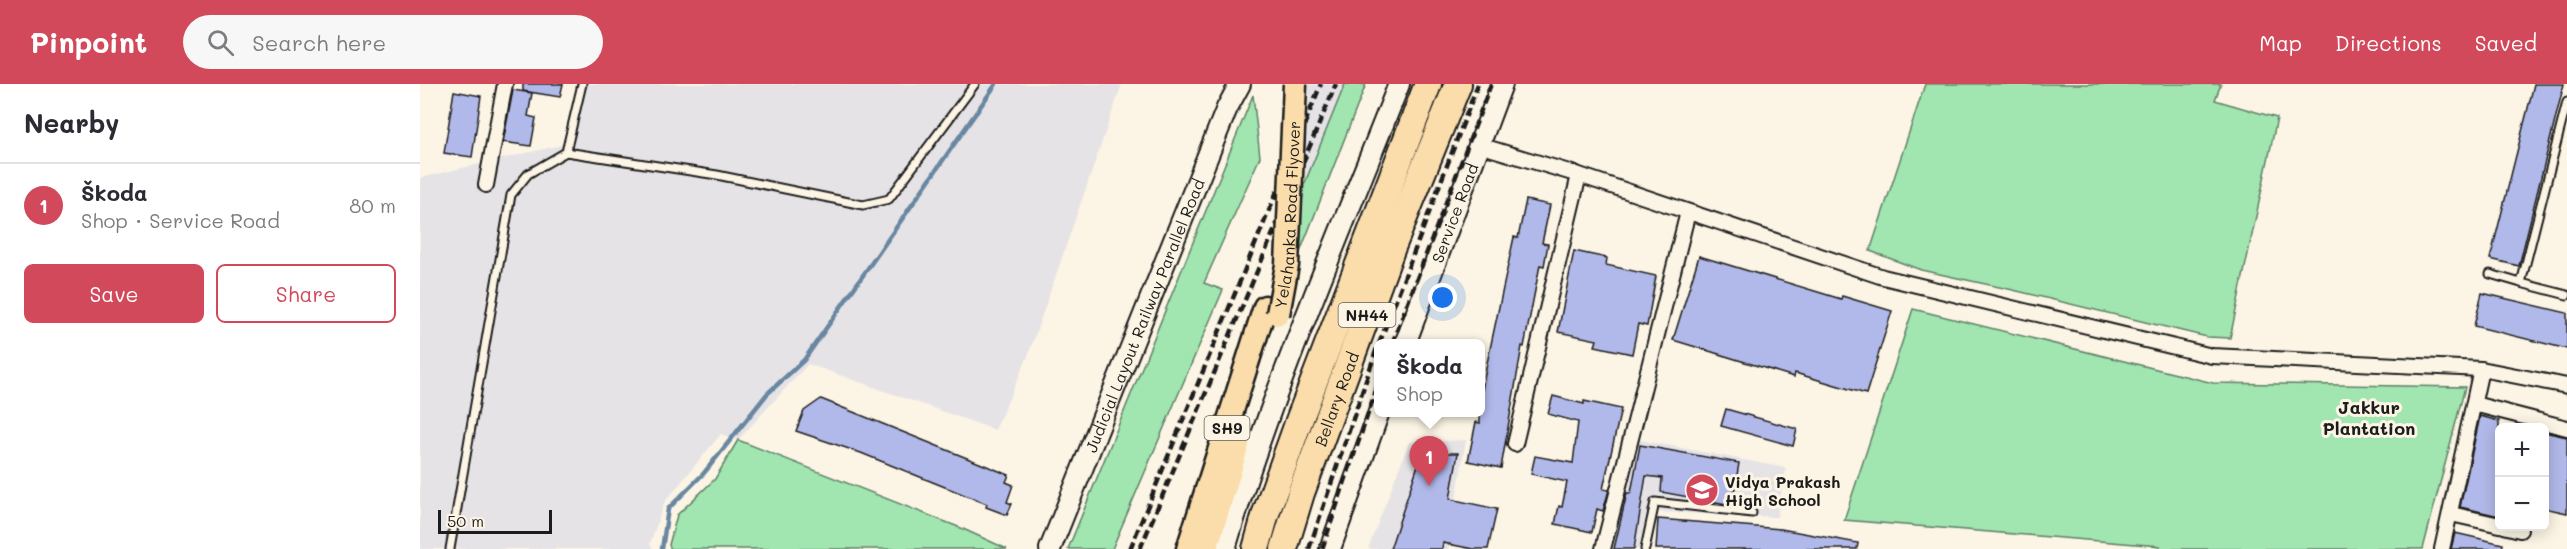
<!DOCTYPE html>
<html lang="en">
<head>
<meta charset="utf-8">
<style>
	body { margin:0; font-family:Mali,sans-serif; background:#f7f7f7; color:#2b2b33 }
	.controls { position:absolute; right:18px; bottom:18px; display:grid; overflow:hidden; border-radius:9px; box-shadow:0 3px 15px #0003 }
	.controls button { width:54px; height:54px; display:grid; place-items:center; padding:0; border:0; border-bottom:2px solid #e1e1e2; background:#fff; color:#2b2b33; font:30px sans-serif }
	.scale { position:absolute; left:18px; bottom:15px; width:114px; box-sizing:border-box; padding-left:6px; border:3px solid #1c1c1c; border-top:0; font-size:16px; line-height:21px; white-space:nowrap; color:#1c1c1c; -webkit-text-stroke:4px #fcf5e5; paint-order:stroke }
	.you { position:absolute; left:1023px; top:214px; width:21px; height:21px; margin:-15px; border:4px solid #fff; border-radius:50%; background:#1a73e8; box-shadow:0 0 0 9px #1a73e833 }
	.badge { display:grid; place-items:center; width:39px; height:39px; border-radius:50%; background:#d1495b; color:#fff; font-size:20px; font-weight:700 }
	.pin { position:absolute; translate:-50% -50px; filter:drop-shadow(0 2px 3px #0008) }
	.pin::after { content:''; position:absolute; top:32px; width:21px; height:18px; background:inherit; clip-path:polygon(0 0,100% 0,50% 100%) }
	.popup { position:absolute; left:954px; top:255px; width:111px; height:78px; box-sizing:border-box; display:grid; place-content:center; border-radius:9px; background:#fff; filter:drop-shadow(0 2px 4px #0005); font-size:20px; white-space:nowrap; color:#7c7c81 }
	.popup b { font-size:22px; color:#2b2b33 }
	.popup::after { content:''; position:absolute; left:50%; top:100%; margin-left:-12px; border:12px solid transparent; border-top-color:#fff }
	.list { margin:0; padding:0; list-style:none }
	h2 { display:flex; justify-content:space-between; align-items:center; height:78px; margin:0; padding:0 24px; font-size:26px }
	h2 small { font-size:20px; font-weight:400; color:#7c7c81 }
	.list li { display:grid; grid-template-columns:39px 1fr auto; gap:18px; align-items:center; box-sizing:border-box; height:84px; padding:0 24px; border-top:2px solid #e1e1e2 }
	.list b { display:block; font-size:22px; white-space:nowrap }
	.list p { margin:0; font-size:20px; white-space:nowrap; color:#7c7c81 }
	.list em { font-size:20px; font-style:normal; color:#7c7c81 }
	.actions { display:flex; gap:12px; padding:18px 24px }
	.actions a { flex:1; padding:14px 0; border:2px solid #d1495b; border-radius:9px; text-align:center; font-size:21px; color:#d1495b }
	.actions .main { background:#d1495b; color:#fff }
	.icon { flex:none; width:33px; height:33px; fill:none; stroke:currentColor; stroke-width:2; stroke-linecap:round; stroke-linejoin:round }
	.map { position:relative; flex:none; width:2147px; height:465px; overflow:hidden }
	header { display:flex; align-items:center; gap:36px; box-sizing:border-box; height:84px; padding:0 30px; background:#d1495b; color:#fff }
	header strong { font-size:28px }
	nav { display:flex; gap:33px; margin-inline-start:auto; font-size:21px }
	.search { width:420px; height:54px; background:#f7f7f7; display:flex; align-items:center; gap:15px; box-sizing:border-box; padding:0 21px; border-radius:33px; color:#7c7c81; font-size:22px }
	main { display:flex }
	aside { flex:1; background:#fff }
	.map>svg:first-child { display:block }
</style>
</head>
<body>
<header>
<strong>Pinpoint</strong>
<div class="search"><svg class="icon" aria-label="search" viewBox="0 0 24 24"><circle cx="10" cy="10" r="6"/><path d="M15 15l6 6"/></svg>Search here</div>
<nav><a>Map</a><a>Directions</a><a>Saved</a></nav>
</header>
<main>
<aside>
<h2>Nearby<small></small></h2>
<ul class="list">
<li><span class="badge">1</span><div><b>Škoda</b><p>Shop · Service Road</p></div><em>80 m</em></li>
</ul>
<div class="actions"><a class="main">Save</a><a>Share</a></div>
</aside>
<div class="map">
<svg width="2147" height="465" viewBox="0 0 2147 465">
	<rect width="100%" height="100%" fill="#fcf5e5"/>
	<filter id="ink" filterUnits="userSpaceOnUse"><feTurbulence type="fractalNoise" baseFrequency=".0167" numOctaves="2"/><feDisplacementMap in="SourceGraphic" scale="12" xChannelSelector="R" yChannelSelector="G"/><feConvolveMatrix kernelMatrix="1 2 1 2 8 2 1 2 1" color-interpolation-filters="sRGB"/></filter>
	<g filter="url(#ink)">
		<g fill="#e6e3e6">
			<path d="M163 0H702L608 272 575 346 388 280 318 356 301 350 244 419 230 460 233 465H0V94L145 60Z"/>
			<path d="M888 0H926L884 101Z"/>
			<path d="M1215 355 1366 384 1357 433 1237 428 1232 465H1189Z"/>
			<path d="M1046 356 1028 465H948L989 358Z"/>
		</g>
		<g fill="#a1e5b0" stroke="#5e8066" stroke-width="1.5">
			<path d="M925 0H946L875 181 884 101Z"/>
			<path d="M1505 0H1801L1795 16 1857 34 1810 254 1787 253 1593 206 1501 186 1450 167Z"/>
			<path d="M833 11 840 73 784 199 803 206 692 465H648Z"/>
			<path d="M1493 225 1793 299 2045 303 2003 465H1740V462L1424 436Z"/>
			<path d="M318 356 541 444 587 465H251L249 461 257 431 295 395Z"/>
		</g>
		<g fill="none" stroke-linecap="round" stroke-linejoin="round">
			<path stroke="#6987a1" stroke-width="4.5" d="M242 465 248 425 284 389 347 310 384 276 576 0"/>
		</g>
		<g fill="#b1b9ea" stroke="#1c1c1c" stroke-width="1.5">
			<path d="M103 0H143L140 13 103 7Z"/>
			<path d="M2114 0H2144L2099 182 2070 175Z"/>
			<path d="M93 6 112 9 108 32 116 34 111 62 83 58Z"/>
			<path d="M34 7 61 12 52 73 24 69Z"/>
			<path d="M1106 116 1130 121 1122 159 1128 160 1124 182 1120 181 1104 263 1102 262 1081 384 1048 377 1056 338 1060 339V317L1067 279 1094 153 1098 154Z"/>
			<path d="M1154 167 1187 174 1186 181 1236 192 1227 242 1218 240 1212 270 1175 262 1177 256 1138 248Z"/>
			<path d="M1279 172 1421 215 1422 212 1472 227 1446 310 1375 289 1374 293 1253 256Z"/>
			<path d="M2062 209 2147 229V265L2054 242Z"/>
			<path d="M1133 312 1164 320V317L1201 325 1183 405 1189 406 1183 427 1177 425 1172 448 1135 440 1139 422 1142 423 1147 398 1111 390 1115 372 1153 379 1158 338 1128 330Z"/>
			<path d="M401 315 589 391 586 398 593 401 587 418 592 420 587 431 566 423 567 420 441 369 376 347 384 327Z"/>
			<path d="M1306 325 1377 345 1373 362 1301 342Z"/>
			<path d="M2060 332 2079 337V432L2040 423Z"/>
			<path d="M2124 348 2147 353V429L2124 424Z"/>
			<path d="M1220 361 1319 379 1312 421 1241 408 1242 394 1226 392 1214 465H1194L1207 409H1211Z"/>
			<path d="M1002 369H1038L1030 415 1077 425 1068 465H1053L1023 459 1022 465H970Z"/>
			<path d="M1238 435 1361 445 1438 459 1437 465H1236Z"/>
			<path d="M2035 449 2083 460 2082 465H2031Z"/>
		</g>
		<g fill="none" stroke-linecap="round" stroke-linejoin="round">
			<defs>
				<g id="lane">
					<path d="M2147 18 2101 199 2147 211"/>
					<path d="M146 68 162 0"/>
					<path d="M2070 190 2101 199"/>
					<path d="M30 465 91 111 108 90 146 68 297 91 443 121 469 115 555 0"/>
					<path d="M1225 465 1235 418 1332 429"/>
				</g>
				<g id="street">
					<path d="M1059 61 1159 91 1463 193 1792 272 2061 285 2147 302"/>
					<path d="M66 101 85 0"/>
					<path d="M2054 320 2147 344"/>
					<path d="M1095 360 1159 91"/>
					<path d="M2031 430 2080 441"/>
					<path d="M2084 442 2100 446"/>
					<path d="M1183 465 1268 128"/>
					<path d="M2022 465 2061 285"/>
				</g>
				<g id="secondary">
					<path id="s1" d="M985 260 1082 0"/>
					<path id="s2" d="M630 465 807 24 820 0"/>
					<path d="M805 465C851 307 919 153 979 0"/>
					<path d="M910 465 959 328"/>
				</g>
				<g id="primary">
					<path d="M768 465 845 223"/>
					<path d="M786 465 818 360"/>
				</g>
				<g id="highway">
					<path d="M836 465 846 429 880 334 1008 0"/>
					<path id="s3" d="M864 465 881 409 972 163 1038 0"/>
				</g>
			</defs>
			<use href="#lane" stroke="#1c1c1c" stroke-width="11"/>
			<use href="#street" stroke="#1c1c1c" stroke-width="18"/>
			<use href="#secondary" stroke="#1c1c1c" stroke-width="24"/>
			<use href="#primary" stroke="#1c1c1c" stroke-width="27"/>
			<use href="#highway" stroke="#1c1c1c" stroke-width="30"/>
			<use href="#lane" stroke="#fcf5e5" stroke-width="7"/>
			<use href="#street" stroke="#fcf5e5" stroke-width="14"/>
			<use href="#secondary" stroke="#fcf5e5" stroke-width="20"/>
			<use href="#primary" stroke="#fbddab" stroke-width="22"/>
			<use href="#highway" stroke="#fbddab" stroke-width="26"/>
			<g stroke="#1c1c1c" stroke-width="4.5" stroke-dasharray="9 4.5" stroke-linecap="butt">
				<path d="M959 260 1058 0"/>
				<path d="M972 260 1071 0"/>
				<path d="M710 465 901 0"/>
				<path d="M720 465 916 0"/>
				<path d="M889 465 958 261"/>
				<path d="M902 465 958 300"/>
			</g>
			<defs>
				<g id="primary-bridge">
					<path id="s4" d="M858 230 867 181 875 0"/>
				</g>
			</defs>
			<use href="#primary-bridge" stroke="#1c1c1c" stroke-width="27" stroke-linecap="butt"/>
			<use href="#primary-bridge" stroke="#fbddab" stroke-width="22"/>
		</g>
	</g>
	<defs>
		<symbol id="school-disc" viewBox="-11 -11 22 22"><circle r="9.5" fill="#d1495b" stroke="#fcf5e5"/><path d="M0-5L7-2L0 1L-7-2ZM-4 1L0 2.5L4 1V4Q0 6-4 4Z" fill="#fff"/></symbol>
	</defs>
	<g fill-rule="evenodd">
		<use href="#school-disc" x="1263" y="387" width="38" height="38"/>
	</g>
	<g text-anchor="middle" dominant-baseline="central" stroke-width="6" stroke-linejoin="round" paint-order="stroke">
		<g fill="#fcf5e5" stroke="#5f5d58" stroke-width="1.5">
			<rect x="918.5" y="219" width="57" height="24" rx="4.5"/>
			<rect x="784.5" y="332" width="45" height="24" rx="4.5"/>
		</g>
		<g font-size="15" font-weight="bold" fill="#1c1c1c">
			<text x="947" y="231">NH44</text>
			<text x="807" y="344">SH9</text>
		</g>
		<g font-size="16" fill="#1c1c1c" stroke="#fcf5e5">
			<text stroke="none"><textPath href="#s4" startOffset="100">Yelahanka Road Flyover</textPath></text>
			<text stroke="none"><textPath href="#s1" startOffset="140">Service Road</textPath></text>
			<text stroke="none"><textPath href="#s2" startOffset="252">Judicial Layout Railway Parallel Road</textPath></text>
			<text stroke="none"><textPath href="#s3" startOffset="159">Bellary Road</textPath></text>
		</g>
		<g font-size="16" font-weight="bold" fill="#1c1c1c" stroke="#fcf5e5" text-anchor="start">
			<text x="1305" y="397">Vidya Prakash<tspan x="1305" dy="18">High School</tspan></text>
		</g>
		<g font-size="18" font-weight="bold" fill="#1c1c1c" stroke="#fcf5e5">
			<text x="1949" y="323">Jakkur<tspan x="1949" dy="21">Plantation</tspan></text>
		</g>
	</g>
</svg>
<div class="controls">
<button>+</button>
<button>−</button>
</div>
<div class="scale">50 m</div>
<div class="you"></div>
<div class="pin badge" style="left:1009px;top:402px">1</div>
<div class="popup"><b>Škoda</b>Shop</div>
</div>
</main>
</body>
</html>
